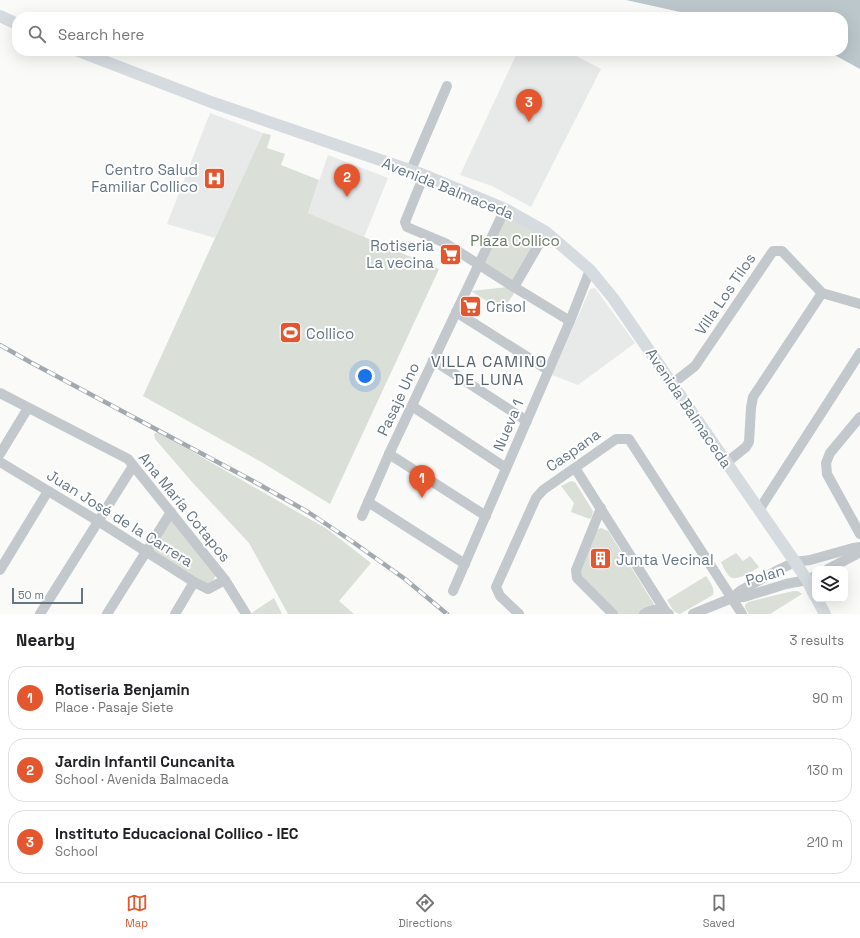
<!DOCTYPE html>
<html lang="en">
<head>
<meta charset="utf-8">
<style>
	body { margin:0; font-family:"Space Grotesk",sans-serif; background:#f2f2f2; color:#202124 }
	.controls { position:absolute; right:12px; bottom:12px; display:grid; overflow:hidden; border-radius:8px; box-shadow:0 4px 16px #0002 }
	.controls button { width:36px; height:36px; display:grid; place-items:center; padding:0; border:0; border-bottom:1px solid #e0e0e0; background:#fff; color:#202124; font:20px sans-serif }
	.scale { position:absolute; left:12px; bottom:10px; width:71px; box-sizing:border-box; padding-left:4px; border:2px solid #657683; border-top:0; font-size:11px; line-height:14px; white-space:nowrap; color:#657683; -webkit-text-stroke:3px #fff; paint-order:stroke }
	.you { position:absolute; left:365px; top:376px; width:14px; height:14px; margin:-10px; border:3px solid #fff; border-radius:50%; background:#1a73e8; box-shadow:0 0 0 6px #1a73e833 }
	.badge { display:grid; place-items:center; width:26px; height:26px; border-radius:50%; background:#e4572e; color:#fff; font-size:13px; font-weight:700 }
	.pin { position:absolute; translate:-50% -33px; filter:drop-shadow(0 1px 2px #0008) }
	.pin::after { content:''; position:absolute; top:21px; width:14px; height:12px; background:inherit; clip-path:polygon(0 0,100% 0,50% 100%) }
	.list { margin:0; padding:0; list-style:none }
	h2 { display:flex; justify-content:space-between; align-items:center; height:52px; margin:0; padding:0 16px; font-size:17px }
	h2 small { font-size:13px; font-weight:400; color:#757577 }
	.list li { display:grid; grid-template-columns:26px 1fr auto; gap:12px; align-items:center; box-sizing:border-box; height:64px; margin:0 8px 8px; padding:0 8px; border:1px solid #e0e0e0; border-radius:16px }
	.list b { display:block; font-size:15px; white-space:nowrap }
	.list p { margin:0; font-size:13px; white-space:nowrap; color:#757577 }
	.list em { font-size:13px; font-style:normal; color:#757577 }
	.icon { flex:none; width:22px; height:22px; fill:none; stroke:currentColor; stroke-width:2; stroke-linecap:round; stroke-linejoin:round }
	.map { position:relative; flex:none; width:860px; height:614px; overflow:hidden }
	.search { position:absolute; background:#fff; box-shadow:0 4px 16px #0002; left:12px; right:12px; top:12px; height:44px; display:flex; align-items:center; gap:10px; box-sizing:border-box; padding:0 14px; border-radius:16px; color:#757577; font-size:15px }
	.sheet { height:268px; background:#fff }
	nav { display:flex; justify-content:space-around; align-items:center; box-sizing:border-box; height:56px; border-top:1px solid #e0e0e0; background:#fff; font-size:11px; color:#757577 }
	nav a { display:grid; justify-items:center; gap:2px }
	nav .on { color:#e4572e }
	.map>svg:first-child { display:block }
</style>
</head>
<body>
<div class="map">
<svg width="860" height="614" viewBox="0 0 860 614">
	<rect width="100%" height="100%" fill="#fafaf8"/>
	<g fill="#e8e9e9">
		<path d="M518 51H567L601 69 531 207 492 186 460 175Z"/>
		<path d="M210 113 263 133 215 238 167 224Z"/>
		<path d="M328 155 388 178 364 237 308 213Z"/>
		<path d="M595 288 635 343 578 385 552 375 590 289Z"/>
	</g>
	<g fill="#dadfd7">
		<path d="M263 133 271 135 267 148 285 154 281 165 319 180 308 213 439 269 330 504 263 463 143 396Z"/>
		<path d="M510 214 541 236 515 280 511 281 482 262 503 217Z"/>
		<path d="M508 287 515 292 502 311 471 291Z"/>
		<path d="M158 432 327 529 371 563 339 601 354 614H288L249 543 192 482 155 439 154 434Z"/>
		<path d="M571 481 575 482 593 511 592 516 590 519 571 512 574 503 561 486Z"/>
		<path d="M170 519 216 575 213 581 207 584 150 551Z"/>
		<path d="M601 528 608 531 654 604V608L641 614H613L577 577 595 530Z"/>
		<path d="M736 553 743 561 750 556 759 567C753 571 736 583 729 576 726 573 723 566 721 562Z"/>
		<path d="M706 576C710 582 715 588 713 595L680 614C673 613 671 606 667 600Z"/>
		<path d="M793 591H798L802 594 770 614H749L745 608V605L748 602Z"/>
		<path d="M274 598 282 614H250Z"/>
	</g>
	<path fill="#bbc7cb" d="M626 0H860V69L827 51H843V17H703Z"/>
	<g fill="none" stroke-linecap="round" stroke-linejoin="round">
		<g stroke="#c3c8cc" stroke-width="10">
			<path d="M411 170 447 86"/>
			<path d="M424 175 405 222 407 227 445 243 514 287 570 321"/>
			<path d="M514 287 546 232"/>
			<path d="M456 312 548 370"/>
			<path d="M433 360 527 421"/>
			<path d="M672 384 695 366 773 251H782L822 293 860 304"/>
			<path d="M0 393 128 459 225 580 246 614"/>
			<path d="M412 406 506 468"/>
			<path d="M860 417 830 453 826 463 827 474 860 534"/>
			<path d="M0 454 28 408"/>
			<path d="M389 454 486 516"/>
			<path d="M0 462 98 521 194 582 208 589 225 580"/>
			<path d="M726 463 746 447 749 442 751 408 753 397 822 293"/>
			<path d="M575 468 666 612"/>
			<path d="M368 502 465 564"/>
			<path d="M601 508 576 570 577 578 613 614"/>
			<path d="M759 510 860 353"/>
			<path d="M362 516 389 454 505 209"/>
			<path d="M828 569 855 555 860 552"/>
			<path d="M0 570 48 491"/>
			<path d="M453 591 570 321 590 270"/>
			<path d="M732 598 744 597 786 584 807 580 815 576"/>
			<path d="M40 614 133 466"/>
			<path d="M107 614 171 512"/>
			<path d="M175 614 194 582"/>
			<path d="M519 614 500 596 496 587 536 498 543 490 616 439H629L742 614"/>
			<path d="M644 614C652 609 661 608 669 614"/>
			<path d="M693 614 732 598 740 591 778 570 795 562 810 560 853 548 860 547"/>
		</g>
		<g stroke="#d6dbdf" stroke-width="12">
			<path d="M0 16 17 24"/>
			<path d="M78 51 211 102 424 175 505 209 546 232 590 270 613 298 795 562 807 580 815 596"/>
			<path d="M817 599 825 614"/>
		</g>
		<defs>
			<path id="rail" d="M0 345 30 362 253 481 308 512 350 540 405 579 447 614"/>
		</defs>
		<use href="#rail" stroke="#a2aab0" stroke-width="4.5"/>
		<use href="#rail" stroke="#fff" stroke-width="3" stroke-dasharray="9" stroke-linecap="butt"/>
	</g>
	<defs>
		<symbol id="hospital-square" viewBox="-11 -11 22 22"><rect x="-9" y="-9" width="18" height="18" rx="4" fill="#e4572e" stroke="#fff"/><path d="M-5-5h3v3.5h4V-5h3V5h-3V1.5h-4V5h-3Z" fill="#fff"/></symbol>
		<symbol id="supermarket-square" viewBox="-11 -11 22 22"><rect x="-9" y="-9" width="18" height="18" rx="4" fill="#e4572e" stroke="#fff"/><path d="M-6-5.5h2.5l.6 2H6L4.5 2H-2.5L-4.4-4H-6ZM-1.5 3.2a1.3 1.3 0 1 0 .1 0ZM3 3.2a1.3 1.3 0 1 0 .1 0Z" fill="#fff"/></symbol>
		<symbol id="stadium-square" viewBox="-11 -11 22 22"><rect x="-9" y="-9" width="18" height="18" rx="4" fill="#e4572e" stroke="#fff"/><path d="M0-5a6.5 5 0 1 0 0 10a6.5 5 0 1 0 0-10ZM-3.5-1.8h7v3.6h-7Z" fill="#fff"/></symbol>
		<symbol id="building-square" viewBox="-11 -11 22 22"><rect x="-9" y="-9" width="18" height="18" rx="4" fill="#e4572e" stroke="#fff"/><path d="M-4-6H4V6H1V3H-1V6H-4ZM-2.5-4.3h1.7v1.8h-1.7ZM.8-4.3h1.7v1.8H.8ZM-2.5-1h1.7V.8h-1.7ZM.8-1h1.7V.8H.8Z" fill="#fff"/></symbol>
	</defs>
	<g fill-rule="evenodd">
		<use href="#hospital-square" x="202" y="166" width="25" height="25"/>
		<use href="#supermarket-square" x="438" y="242" width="25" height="25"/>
		<use href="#supermarket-square" x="458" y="294" width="25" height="25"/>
		<use href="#stadium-square" x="278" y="320" width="25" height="25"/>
		<use href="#building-square" x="588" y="546" width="25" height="25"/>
	</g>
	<g text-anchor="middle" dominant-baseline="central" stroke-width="4" stroke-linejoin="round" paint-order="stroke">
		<g font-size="15" fill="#657683" stroke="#fff" text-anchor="start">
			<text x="198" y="169" text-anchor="end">Centro Salud<tspan x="198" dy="17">Familiar Collico</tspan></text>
			<text x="434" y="245" text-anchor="end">Rotiseria<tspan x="434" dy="17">La vecina</tspan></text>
			<text x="486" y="306">Crisol</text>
			<text x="306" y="333">Collico</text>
			<text x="616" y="559">Junta Vecinal</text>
		</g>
		<g font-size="15" fill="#657683" stroke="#fff">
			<text transform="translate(448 188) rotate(22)">Avenida Balmaceda</text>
			<text transform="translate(725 294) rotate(-56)">Villa Los Tilos</text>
			<text transform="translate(398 399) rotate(-65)">Pasaje Uno</text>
			<text transform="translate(689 408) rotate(56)">Avenida Balmaceda</text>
			<text transform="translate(508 425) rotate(-67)">Nueva 1</text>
			<text transform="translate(573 450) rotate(-35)">Caspana</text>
			<text transform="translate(185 507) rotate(51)">Ana María Cotapos</text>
			<text transform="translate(120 518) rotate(32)">Juan José de la Carrera</text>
			<text transform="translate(765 575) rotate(-16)">Polan</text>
		</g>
		<g font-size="15" fill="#687a64" stroke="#fff">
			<text x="515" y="240">Plaza Collico</text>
		</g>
		<g font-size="16" letter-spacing="1" fill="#57646e" stroke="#fff">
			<text x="489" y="361">VILLA CAMINO<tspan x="489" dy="18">DE LUNA</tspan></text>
		</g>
	</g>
</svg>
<div class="controls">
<button><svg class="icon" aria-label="layers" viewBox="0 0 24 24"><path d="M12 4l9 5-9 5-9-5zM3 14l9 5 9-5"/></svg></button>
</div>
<div class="scale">50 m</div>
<div class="you"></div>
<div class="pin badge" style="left:422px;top:498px">1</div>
<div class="pin badge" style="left:347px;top:197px">2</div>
<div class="pin badge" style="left:529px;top:122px">3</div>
<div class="search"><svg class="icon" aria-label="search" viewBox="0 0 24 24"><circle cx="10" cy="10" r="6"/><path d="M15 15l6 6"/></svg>Search here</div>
</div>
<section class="sheet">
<h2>Nearby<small>3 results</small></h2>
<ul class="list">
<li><span class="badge">1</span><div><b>Rotiseria Benjamin</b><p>Place · Pasaje Siete</p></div><em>90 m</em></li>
<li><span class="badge">2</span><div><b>Jardin Infantil Cuncanita</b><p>School · Avenida Balmaceda</p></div><em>130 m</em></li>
<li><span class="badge">3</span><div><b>Instituto Educacional Collico - IEC</b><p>School</p></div><em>210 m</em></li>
</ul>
</section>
<nav>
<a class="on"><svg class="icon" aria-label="map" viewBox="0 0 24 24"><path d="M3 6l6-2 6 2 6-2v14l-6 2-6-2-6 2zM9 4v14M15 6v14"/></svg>Map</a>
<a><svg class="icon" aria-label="directions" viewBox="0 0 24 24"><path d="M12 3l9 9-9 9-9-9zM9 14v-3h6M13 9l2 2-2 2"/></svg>Directions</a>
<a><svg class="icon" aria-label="saved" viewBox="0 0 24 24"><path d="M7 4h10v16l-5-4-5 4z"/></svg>Saved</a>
</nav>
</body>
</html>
